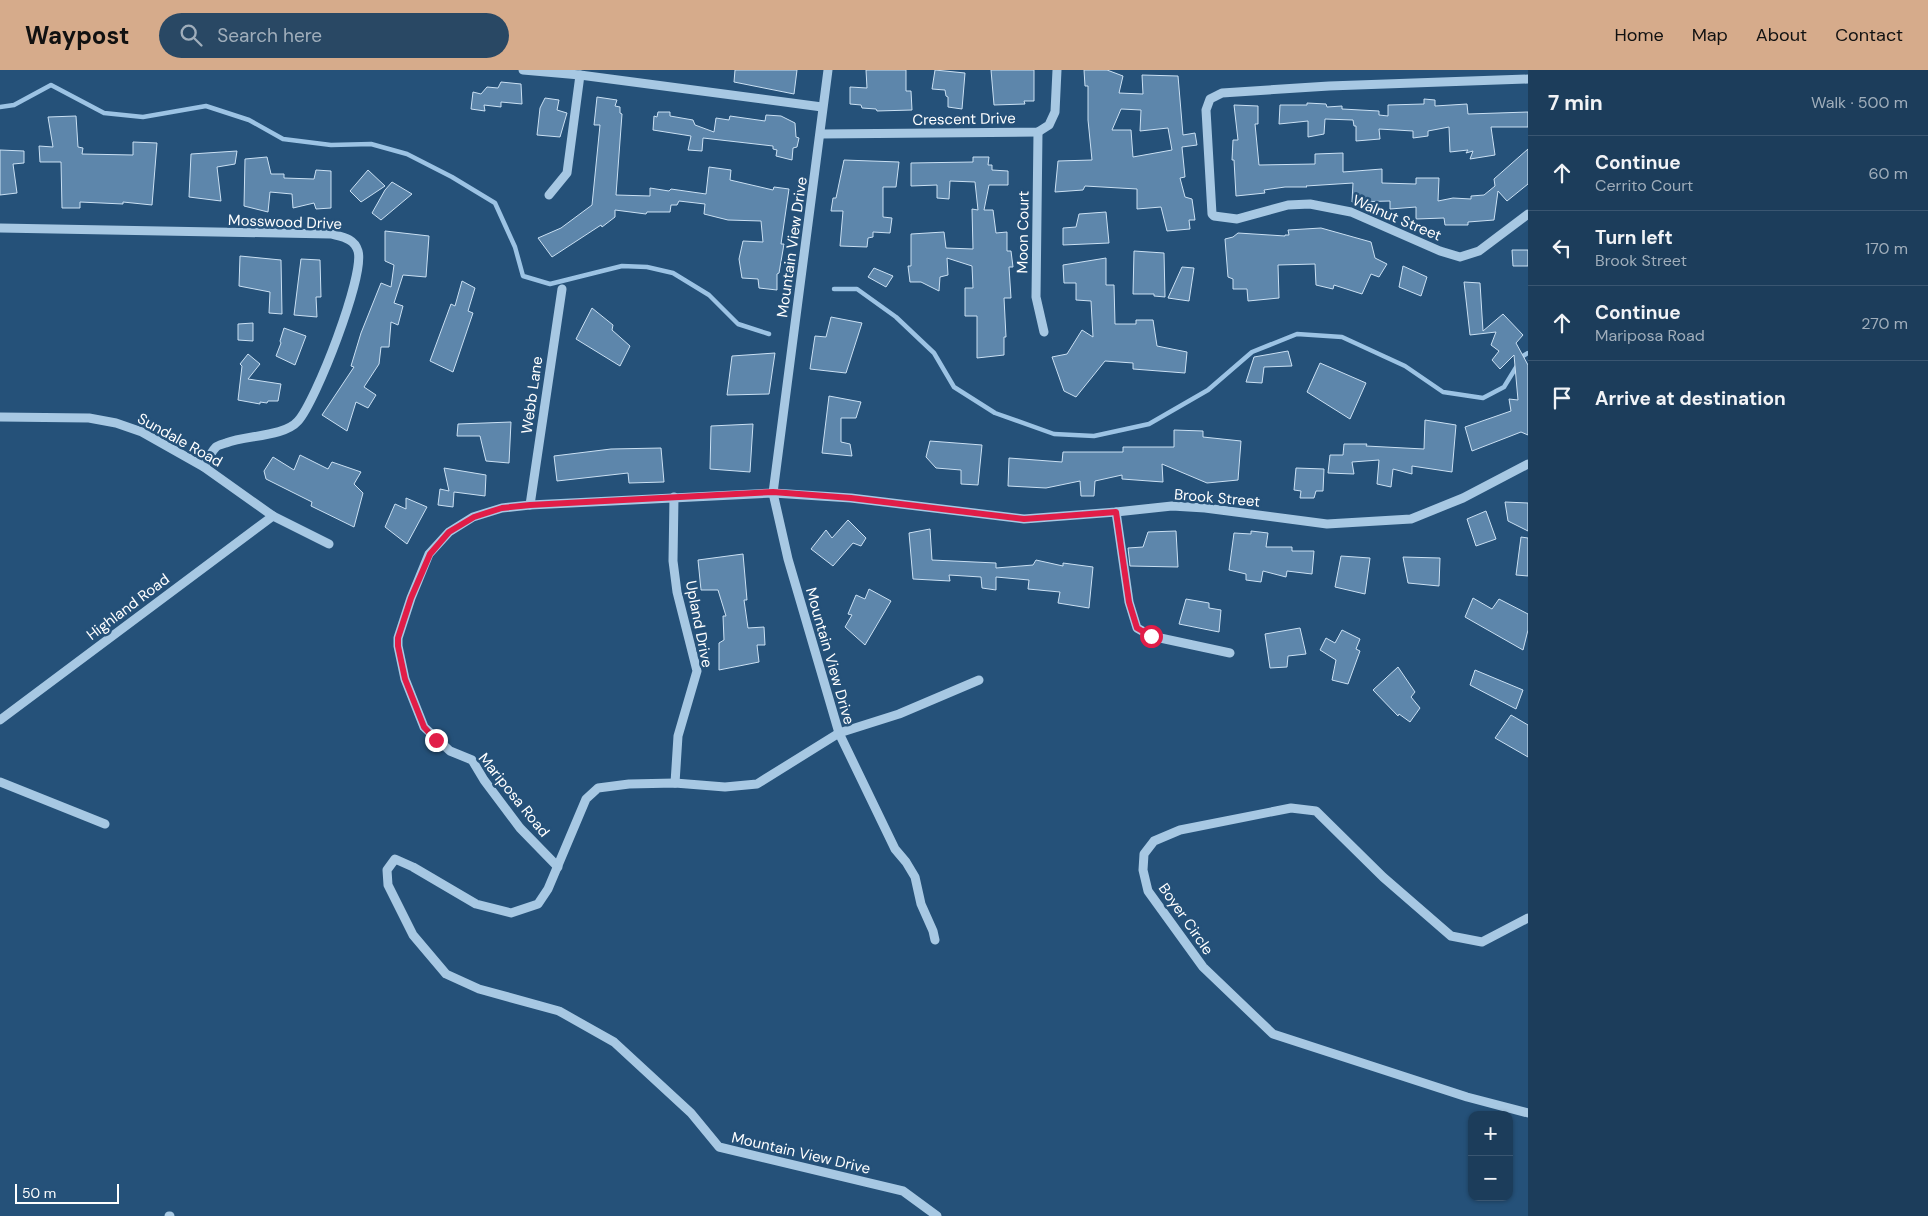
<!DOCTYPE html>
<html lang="en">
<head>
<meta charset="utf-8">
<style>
	body { margin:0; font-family:"DM Sans",sans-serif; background:#294864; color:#f1f3f6 }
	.controls { position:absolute; right:15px; bottom:15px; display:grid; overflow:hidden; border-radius:10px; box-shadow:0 1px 4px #0004 }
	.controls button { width:45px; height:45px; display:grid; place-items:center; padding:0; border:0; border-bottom:1px solid #3a5671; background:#1c3d5b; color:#f1f3f6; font:25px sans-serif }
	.scale { position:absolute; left:15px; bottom:12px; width:104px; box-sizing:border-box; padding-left:5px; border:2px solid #fff; border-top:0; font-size:14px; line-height:18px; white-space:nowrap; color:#fff; -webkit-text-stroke:4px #255179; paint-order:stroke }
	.stop { position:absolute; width:15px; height:15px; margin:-11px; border:4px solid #e11d48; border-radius:50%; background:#fff }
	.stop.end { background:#e11d48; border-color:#fff; box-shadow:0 1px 5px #0008 }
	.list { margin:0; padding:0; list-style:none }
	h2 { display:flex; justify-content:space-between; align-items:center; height:65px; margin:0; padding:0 20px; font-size:21px }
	h2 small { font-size:16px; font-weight:400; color:#a0aebb }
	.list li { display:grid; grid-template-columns:32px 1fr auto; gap:15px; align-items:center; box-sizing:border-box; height:75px; padding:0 20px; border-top:1px solid #3a5671 }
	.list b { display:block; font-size:19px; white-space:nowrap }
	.list p { margin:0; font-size:16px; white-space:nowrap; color:#a0aebb }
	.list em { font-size:16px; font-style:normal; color:#a0aebb }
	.icon { flex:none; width:28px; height:28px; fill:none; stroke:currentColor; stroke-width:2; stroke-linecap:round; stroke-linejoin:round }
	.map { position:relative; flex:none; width:1528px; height:1146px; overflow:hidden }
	header { display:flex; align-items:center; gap:30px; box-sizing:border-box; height:70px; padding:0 25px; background:#d6ab8b; color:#111 }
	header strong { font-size:24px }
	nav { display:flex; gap:28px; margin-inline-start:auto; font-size:18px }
	.search { width:350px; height:45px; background:#294864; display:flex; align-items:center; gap:12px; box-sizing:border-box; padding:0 18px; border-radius:28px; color:#a0aebb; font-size:19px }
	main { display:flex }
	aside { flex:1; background:#1c3d5b }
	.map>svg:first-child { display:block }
</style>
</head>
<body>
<header>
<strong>Waypost</strong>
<div class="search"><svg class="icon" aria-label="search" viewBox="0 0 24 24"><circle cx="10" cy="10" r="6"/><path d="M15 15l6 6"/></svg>Search here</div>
<nav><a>Home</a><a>Map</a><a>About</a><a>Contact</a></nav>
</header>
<main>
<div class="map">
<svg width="1528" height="1146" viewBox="0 0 1528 1146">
	<rect width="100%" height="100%" fill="#255179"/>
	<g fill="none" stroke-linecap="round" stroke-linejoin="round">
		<g stroke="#9cc3e4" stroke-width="4.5">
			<path d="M0 37 14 35 51 15 104 43 143 47 206 36 249 50 283 69 331 75 371 74 407 84 452 107 495 133 515 177 523 206 550 214 622 196 647 197 673 203 709 225 738 254 769 264"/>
			<path d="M834 219H857L896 247 934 283 954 317 995 343 1054 364 1094 366 1149 354 1208 320 1252 282 1297 264 1342 267 1405 296 1443 322 1483 328 1504 317 1523 286 1528 283"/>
		</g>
	</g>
	<g fill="#5d86ab" stroke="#cae0f3" fill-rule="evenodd">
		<path d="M735 0H797L794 24 734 12Z"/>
		<path d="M866 0H906V21H911L912 40 877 41 876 39 862 38 861 35 850 34V17L867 18Z"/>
		<path d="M935 0 965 3 962 39 948 37V27L946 26 945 20 932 19Z"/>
		<path d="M991 0H1034V31H1024L1025 34 994 35Z"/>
		<path d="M1084 0H1107L1123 6 1119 23 1143 24 1142 5 1178 6 1183 65 1195 63 1197 75 1182 77 1185 107 1180 108 1185 127 1192 129 1195 150H1189L1190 159 1167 161 1161 137 1137 139V119L1085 116 1083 120 1055 122 1058 91 1092 90 1088 50V16H1085ZM1121 39 1141 40 1140 61 1168 58 1172 80 1133 87 1131 60H1112Z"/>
		<path d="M501 12 521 14 522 34 501 32V37L484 35 485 41 471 39 473 22 481 24 487 17 498 18Z"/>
		<path d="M597 27 617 30 615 36 620 37V43L622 44 616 125 650 126V118L669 121 671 119 706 124 709 97 731 100 730 110 773 120 774 117 789 119 781 174H784L779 203 777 204V220L759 218 758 209 742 208 739 189 743 171 763 172 761 151 728 150 704 144 705 134 679 131 677 135H671L670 142H647L646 144 615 140V147L602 157 601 155 552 187 538 168 561 158 592 135 600 55H594Z"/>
		<path d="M545 28 559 30 557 40 567 43 560 67 537 65 540 38Z"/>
		<path d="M1424 29 1435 30V36L1467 34 1468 44 1528 42V57H1491L1495 85 1470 89 1473 81 1466 83 1468 80 1450 82 1449 57 1428 61V66L1413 68V61L1379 59 1380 69 1356 71V56H1354L1353 50 1325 49 1324 64 1308 67V51L1279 54 1280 35H1307V33L1326 34 1327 37 1342 36V39L1379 41V45L1388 46V35L1424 34Z"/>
		<path d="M1234 35 1258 36V54H1255L1259 95 1315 94V84L1343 83V102L1382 99V113L1416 114V108H1439L1438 131 1453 128 1471 129V126L1484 125 1495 116 1494 109 1528 79V114L1507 131 1498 121 1494 150 1468 152V155H1445L1444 148 1416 149V137L1390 139V131L1352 132 1353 113 1306 116 1307 117H1285L1264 120 1265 123 1236 126 1234 90H1232L1233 70H1238Z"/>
		<path d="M658 42H670V46L693 50 695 55 714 62 716 48 729 50 730 46 765 51 766 45 781 46 795 53 796 67 799 68 797 77 793 78 792 90 776 86 777 80 773 79V76L703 68 702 81 688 80 691 66 653 60 654 46 657 47Z"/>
		<path d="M76 46 78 77 83 78 82 84 133 85V72L157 73 152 135 123 132V134L80 132V138H62L61 92H40L39 76 53 77 48 47Z"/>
		<path d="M0 80 24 81V93L13 94 17 123 0 125Z"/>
		<path d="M237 81 235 94 217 97 221 131 189 127 191 84Z"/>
		<path d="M267 87 271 104H284V108L314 109 316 100 331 101V138L316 139 314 133 293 138 292 124 270 122 268 142 244 136 245 89Z"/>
		<path d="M973 87H989L988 95H992V100L1008 101V115H989L984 140H993L996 163 1007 162V181H1011L1013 197H1009L1011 228H1004L1006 267H1004V285L977 288V246H965V218H973L972 196 947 188 948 205 940 207 939 221 921 212H910L908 196H911V164L944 162 946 178 973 179 972 139 978 140 975 112 950 111 949 129 937 128V115L911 116V93L973 92Z"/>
		<path d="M844 90 899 92 896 117H883V147L892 148 890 163 873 162V167L868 168 867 177 840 176 843 141H831L833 128H836Z"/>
		<path d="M368 100 385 116 361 132 350 121Z"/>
		<path d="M392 112 412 124 381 150 372 143 385 120Z"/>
		<path d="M1106 142 1109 173 1063 175V158L1076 157 1079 144Z"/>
		<path d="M1321 158 1371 172 1375 188 1387 194 1379 207 1371 204 1362 224 1334 215 1333 219 1316 215 1315 194 1278 195 1279 228 1248 231 1247 219H1233V209L1228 207 1225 169 1233 167 1238 163 1285 166V165H1289L1288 160Z"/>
		<path d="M385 161 429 166 426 207 403 205 394 233 403 236 398 255 391 252 389 277H381L379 294 364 317 376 325 368 338 356 332 347 361 322 345 354 297 351 296 361 263 381 213 391 217 394 195 385 191Z"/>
		<path d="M1512 180H1528V196H1513Z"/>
		<path d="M1134 181 1164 183 1165 227 1154 226V224H1133Z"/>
		<path d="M240 186 281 190 282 244 269 243 270 222 239 216Z"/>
		<path d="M1106 188V215H1114L1115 254H1136V250H1153L1157 276 1187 282 1185 303 1133 299V293L1105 291 1076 327 1064 321 1052 287 1067 284 1082 260 1093 267 1091 231 1076 230V213H1064L1063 195Z"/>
		<path d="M301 189 320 190 321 227H316L317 247 294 245Z"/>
		<path d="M1403 196 1427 207 1421 226 1399 217Z"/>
		<path d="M1182 197 1194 198 1189 231 1168 228Z"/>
		<path d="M874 198 893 206 886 217 868 207Z"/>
		<path d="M462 211 475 218 468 241 473 243 453 302 430 291 451 234 455 236Z"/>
		<path d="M1464 212 1480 213 1483 261 1503 244 1523 265 1516 273 1528 295V365L1521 362 1472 381 1465 357 1511 341 1509 329 1518 330 1514 285 1500 299 1492 290 1499 281 1491 275 1496 262 1470 265Z"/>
		<path d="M592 238 613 255 612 260 630 276 620 296 576 269Z"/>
		<path d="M831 247 862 253 846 303 810 299 815 266 826 267Z"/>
		<path d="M253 253V271L238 270V254Z"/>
		<path d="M284 258 306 266 295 295 276 286 281 273 280 271Z"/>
		<path d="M1288 281 1292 296 1264 297 1262 313 1246 312 1254 287Z"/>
		<path d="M775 283 769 324 727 325 732 286Z"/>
		<path d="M248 284 260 294 248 309 281 314 278 331H268L267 333 260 332V334L238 330 242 296 240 294Z"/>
		<path d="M1320 293 1366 313 1350 349 1307 322Z"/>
		<path d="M829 326 861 332 856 348H841V372L850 374 852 386 822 383Z"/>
		<path d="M1425 350 1456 355 1452 402 1412 396V404L1393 399 1391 417 1377 414 1379 390 1352 392 1354 404 1328 403 1330 385H1343L1344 374H1367L1366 376 1424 379Z"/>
		<path d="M511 352 509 393 486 391 480 366H457L458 354Z"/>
		<path d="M753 354 750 402 710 399 711 356Z"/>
		<path d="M1174 360 1203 361V367L1241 371 1238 410 1207 413 1162 394 1163 412 1122 409V405L1095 411 1094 426H1081L1080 411 1046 418 1008 416 1009 388 1062 392 1063 382H1123V377H1174Z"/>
		<path d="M930 371 982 375 978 415 961 414V400L936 398 926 387Z"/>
		<path d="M661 378 664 412 629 413 628 403 557 411 554 386 611 379Z"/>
		<path d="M300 385 328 399 332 392 361 402 354 414 363 423 354 457 311 436 312 432 266 409 264 401 273 387 294 400Z"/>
		<path d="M444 398 486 405 485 426 454 422 453 437 438 435 440 419 449 421Z"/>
		<path d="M1296 398 1324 399 1323 421H1316L1314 428H1300L1301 421 1294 420Z"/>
		<path d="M406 428 427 437 407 474 385 457 395 434 406 439Z"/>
		<path d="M1505 432 1528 433V461L1508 451Z"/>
		<path d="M1486 441 1496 469 1476 476 1467 449Z"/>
		<path d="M848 450 866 468 861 476 853 473 833 496 811 479 826 460 832 468Z"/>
		<path d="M930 459 932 490 996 493V498L1033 495 1036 490 1063 496V493L1093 497 1089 538 1058 533 1060 522 1028 519 1029 510 996 507V520L982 518 981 507 949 505 950 511 913 509 909 463Z"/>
		<path d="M1176 461 1178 497 1130 496 1128 478 1143 477 1148 462Z"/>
		<path d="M1251 461 1268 463 1266 477H1292V481H1314L1312 504 1287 501 1286 507 1263 501 1261 512 1246 510V504L1229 500 1234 463 1251 464Z"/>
		<path d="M1521 467 1528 468V506L1516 505Z"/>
		<path d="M743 484 747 530H744L748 558 764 557 765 575H757L759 592 719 600V573L724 570 723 546H726L718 520H701L698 490Z"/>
		<path d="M1341 486 1370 488 1365 524 1335 517Z"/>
		<path d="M1403 487 1440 488 1439 516 1408 513Z"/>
		<path d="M869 519 891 531 865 575 845 557 852 545 848 544 856 525 865 529Z"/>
		<path d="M1473 528 1492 539 1499 529 1528 544V560L1523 580 1465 547Z"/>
		<path d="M1186 529 1209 533V538L1221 540 1219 562 1179 554Z"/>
		<path d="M1300 558 1306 584 1288 586 1287 597 1270 598 1265 564Z"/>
		<path d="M1342 560 1360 569 1356 579 1360 581 1348 614 1332 610 1336 590 1320 580 1326 568 1335 573Z"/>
		<path d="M1398 597 1415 622 1411 627 1420 638 1410 652 1399 644 1398 646 1373 620Z"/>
		<path d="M1475 600 1523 620 1516 639 1470 615Z"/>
		<path d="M1511 645 1528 655V687L1495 668Z"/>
	</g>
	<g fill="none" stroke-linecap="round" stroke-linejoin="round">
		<g stroke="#a7c8e3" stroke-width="9">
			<path d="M523 0 580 5 822 37"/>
			<path d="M828 0 773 423 788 489 839 663 895 779 906 792 915 807 921 834 933 861 935 870"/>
			<path d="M1528 9 1329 16 1222 23 1210 29 1206 40 1212 144 1214 146 1237 149 1288 135 1310 134 1351 142 1440 181 1460 187 1479 181 1528 144"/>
			<path d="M1038 62 1036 227 1044 262"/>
			<path d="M821 64 1038 62 1049 55 1055 42 1057 0"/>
			<path d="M549 125 567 103 580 5"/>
			<path d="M0 158 331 164C342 167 354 168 358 181 365 205 316 331 298 351 284 367 246 365 226 373 223 374 218 375 216 377 211 382 207 391 204 397"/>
			<path d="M0 347 89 348 116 353 142 362 204 397 273 446 329 474"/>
			<path d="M674 427 673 491 677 522 697 601 678 666 675 713"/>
			<path d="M530 435 562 219"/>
			<path d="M1116 442 1129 532 1137 558 1151 566 1230 583"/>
			<path d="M0 650 273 446"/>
			<path d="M0 712 105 754"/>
			<path d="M558 797 520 758 484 710 472 690 450 681 424 657 405 609 398 576V568L411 528 429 484 449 462 473 447 502 438 530 435 773 423 851 428 1024 449 1116 442 1172 436 1205 438 1327 454 1411 449 1463 428 1528 394"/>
			<path d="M1528 848 1482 872 1451 866 1383 807 1316 741 1291 738 1180 760 1154 771 1144 784 1143 800 1148 821 1203 897 1273 964 1467 1027 1528 1043"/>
			<path d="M169 1146H170"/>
			<path d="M937 1146 903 1121 719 1077 691 1043 614 972 559 941 479 919 446 904 413 865 388 815 387 800 395 789 413 797 476 834 511 843 538 834 548 819 586 729 598 718 629 714 675 713 725 717 757 714 839 663 899 644 979 610"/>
		</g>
	</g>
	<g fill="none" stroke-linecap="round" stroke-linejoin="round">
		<path stroke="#e11d48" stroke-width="6" d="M436 670 424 657 405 609 398 576V568L411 528 430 484 449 462 474 447 502 438 530 435 773 422 851 428 1024 449 1116 442 1129 532 1137 558 1151 566"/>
	</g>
	<g text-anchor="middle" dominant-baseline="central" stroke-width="5" stroke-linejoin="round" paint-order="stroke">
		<g font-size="15" fill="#fff" stroke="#255179">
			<text transform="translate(964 49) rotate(-1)">Crescent Drive</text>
			<text transform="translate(1397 148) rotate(23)">Walnut Street</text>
			<text transform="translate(285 152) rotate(2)">Mosswood Drive</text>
			<text transform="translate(1023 162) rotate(-89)">Moon Court</text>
			<text transform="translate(792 177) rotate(-82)">Mountain View Drive</text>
			<text transform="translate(532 325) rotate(-82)">Webb Lane</text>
			<text transform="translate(180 370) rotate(29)">Sundale Road</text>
			<text transform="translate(1217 428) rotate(5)">Brook Street</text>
			<text transform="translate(128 537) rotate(-37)">Highland Road</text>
			<text transform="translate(699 554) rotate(79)">Upland Drive</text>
			<text transform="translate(830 586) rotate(74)">Mountain View Drive</text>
			<text transform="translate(514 725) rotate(51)">Mariposa Road</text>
			<text transform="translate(1186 849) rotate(55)">Boyer Circle</text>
			<text transform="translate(801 1083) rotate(13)">Mountain View Drive</text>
		</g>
	</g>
</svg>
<div class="controls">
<button>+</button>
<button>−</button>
</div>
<div class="scale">50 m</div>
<div class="stop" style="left:1151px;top:566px"></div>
<div class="stop end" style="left:436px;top:670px"></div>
</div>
<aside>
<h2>7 min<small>Walk · 500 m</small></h2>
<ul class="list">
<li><svg class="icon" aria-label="ahead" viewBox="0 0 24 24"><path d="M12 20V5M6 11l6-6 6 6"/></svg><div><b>Continue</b><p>Cerrito Court</p></div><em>60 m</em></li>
<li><svg class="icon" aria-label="left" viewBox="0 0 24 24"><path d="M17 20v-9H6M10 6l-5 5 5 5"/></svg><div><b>Turn left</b><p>Brook Street</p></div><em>170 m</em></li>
<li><svg class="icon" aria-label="ahead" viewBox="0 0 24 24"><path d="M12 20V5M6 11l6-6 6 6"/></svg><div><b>Continue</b><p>Mariposa Road</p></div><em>270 m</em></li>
<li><svg class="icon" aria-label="arrive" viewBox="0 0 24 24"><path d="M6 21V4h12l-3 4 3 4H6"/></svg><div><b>Arrive at destination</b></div></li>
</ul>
</aside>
</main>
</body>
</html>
